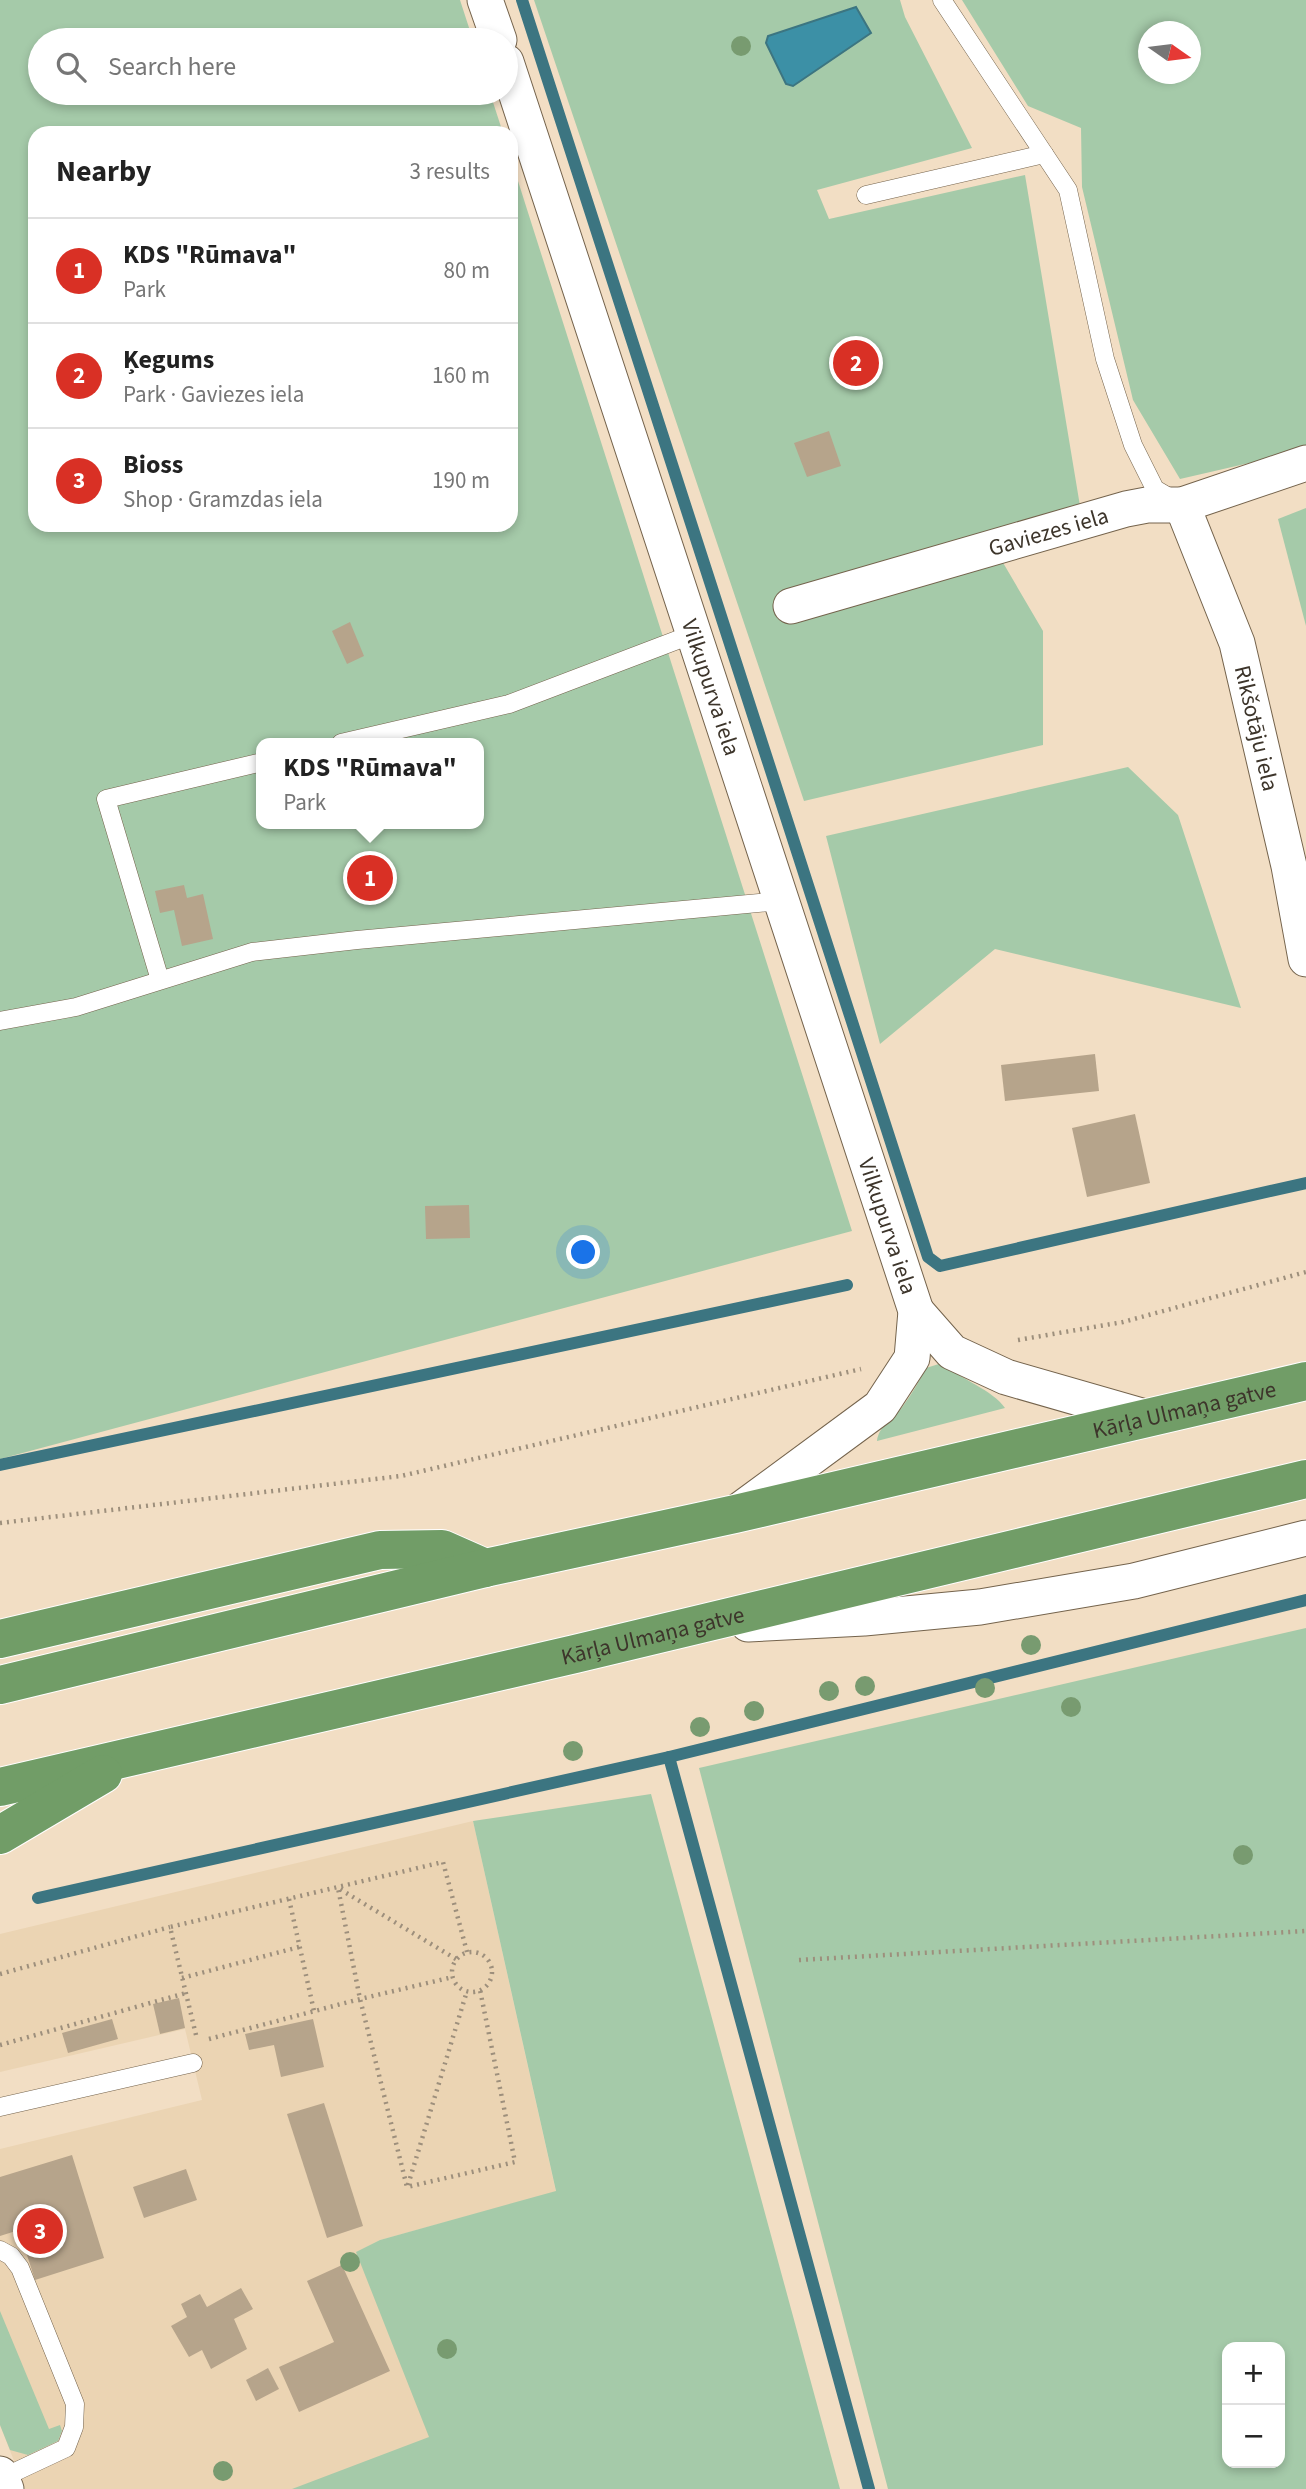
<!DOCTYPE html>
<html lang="en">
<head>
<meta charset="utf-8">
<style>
	body { margin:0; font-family:"Source Sans 3",sans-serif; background:#f6f6f6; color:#222 }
	.controls { position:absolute; right:21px; bottom:21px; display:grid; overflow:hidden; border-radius:14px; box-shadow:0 4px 10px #0003 }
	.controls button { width:63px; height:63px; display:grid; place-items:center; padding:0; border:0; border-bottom:2px solid #e0e0e0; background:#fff; color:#222; font:35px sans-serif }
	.compass { position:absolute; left:1138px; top:21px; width:63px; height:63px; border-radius:50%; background:#fff; box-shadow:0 4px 10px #0003; rotate:104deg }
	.you { position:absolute; left:584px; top:1253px; width:24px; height:24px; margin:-18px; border:5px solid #fff; border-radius:50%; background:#1a73e8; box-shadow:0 0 0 10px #1a73e833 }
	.badge { display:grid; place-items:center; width:46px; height:46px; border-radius:50%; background:#d93025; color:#fff; font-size:23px; font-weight:700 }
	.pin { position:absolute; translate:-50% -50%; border:4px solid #fff; box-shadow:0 2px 7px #0006 }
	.popup { position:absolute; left:256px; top:738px; width:228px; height:91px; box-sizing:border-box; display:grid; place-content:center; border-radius:14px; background:#fff; filter:drop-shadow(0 2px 5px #0005); font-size:23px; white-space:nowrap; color:#767676 }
	.popup b { font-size:26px; color:#222 }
	.popup::after { content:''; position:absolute; left:50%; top:100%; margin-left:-14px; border:14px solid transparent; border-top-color:#fff }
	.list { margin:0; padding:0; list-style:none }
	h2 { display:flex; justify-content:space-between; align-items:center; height:91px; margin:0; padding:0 28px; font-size:30px }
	h2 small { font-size:23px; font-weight:400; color:#767676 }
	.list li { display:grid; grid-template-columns:46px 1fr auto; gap:21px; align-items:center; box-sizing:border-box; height:105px; padding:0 28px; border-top:2px solid #e0e0e0 }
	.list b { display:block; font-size:26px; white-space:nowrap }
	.list p { margin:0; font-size:23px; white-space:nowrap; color:#767676 }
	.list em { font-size:23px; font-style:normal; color:#767676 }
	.icon { flex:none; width:38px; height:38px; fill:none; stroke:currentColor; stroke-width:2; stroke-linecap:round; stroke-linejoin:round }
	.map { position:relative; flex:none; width:1306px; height:2489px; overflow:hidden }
	.search { position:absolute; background:#fff; box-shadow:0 4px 10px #0003; left:28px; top:28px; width:490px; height:77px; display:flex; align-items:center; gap:18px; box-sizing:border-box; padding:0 24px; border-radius:38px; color:#767676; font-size:26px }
	.panel { position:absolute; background:#fff; box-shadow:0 4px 10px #0003; left:28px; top:126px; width:490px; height:406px; border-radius:21px }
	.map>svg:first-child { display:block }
</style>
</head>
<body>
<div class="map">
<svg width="1306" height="2489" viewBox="0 0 1306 2489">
	<rect width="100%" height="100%" fill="#f2dec4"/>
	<path fill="#ebd4b3" d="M473 1821 556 2192 380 2240 357 2252 430 2437 301 2489H25L0 2425V2149L202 2100 185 2029 0 2072V1934Z"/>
	<g fill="#a5caa9" fill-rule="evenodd">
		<path d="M0 0H460L473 40H40V93H490L503 133H35V525H511V159L852 1231 0 1459ZM262 743H478V824H262Z"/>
		<path d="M534 0H900L905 17 972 148 817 190 829 219 1025 175 1080 506 985 532 1043 631V745L804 801Z"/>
		<path d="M962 0H1306V450L1180 479 1133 400 1082 187 1081 128 1028 106ZM1148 32H1190V74H1148Z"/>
		<path d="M1306 508V626L1278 519Z"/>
		<path d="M1128 767 1178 815 1241 1008 995 949 880 1044 826 836Z"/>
		<path d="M942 1363C960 1379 993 1390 1005 1408L877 1441C879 1425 894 1418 903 1406 912 1394 919 1381 926 1368Z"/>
		<path d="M1306 1628V2489H888L699 1768ZM1227 2347H1280V2463H1227Z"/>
		<path d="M651 1794 840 2489H292L429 2437 356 2252 380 2240 556 2191 473 1821Z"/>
		<path d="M0 2311 49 2429 60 2425 62 2431 58 2441 28 2455 10 2450 0 2425Z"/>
	</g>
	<path fill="#3c90a6" stroke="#3c7581" stroke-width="2" d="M856 7 871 33 793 86 786 84 766 43 768 36Z"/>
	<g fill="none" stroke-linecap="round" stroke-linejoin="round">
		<g stroke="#3c7581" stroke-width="12">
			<path d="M522 0 928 1257 940 1266 1306 1183"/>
			<path d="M0 1465 847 1285"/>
			<path d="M669 1757 869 2489"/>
			<path d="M38 1898 669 1757 1306 1600"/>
		</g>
	</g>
	<g fill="#b6a48b">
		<path d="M829 431 841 466 807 477 794 443Z"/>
		<path d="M350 622 364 656 347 664 332 631Z"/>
		<path d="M184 885 187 898 203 894 213 939 182 946 174 910 160 913 155 891Z"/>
		<path d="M1095 1054 1099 1091 1005 1101 1001 1065Z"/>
		<path d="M1135 1114 1150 1183 1087 1197 1072 1128Z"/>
		<path d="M469 1205 470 1238 426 1239 425 1206Z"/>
		<path d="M179 1998 185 2028 160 2034 153 2004Z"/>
		<path d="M112 2019 118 2039 68 2053 62 2033Z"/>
		<path d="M313 2019 324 2067 281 2077 274 2045 249 2050 245 2034Z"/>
		<path d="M324 2103 363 2226 327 2238 287 2114Z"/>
		<path d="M72 2155 104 2258 35 2280 19 2230 0 2236V2177Z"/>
		<path d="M186 2169 197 2200 144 2218 133 2187Z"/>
		<path d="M342 2265 390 2371 299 2412 279 2367 334 2342 307 2281Z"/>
		<path d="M241 2288 253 2309 234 2319 247 2349 211 2369 202 2350 189 2357 171 2326 187 2317 181 2304 200 2294 207 2307Z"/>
		<path d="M268 2368 279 2389 256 2401 246 2380Z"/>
	</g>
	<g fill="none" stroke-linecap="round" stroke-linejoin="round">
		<defs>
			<g id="lane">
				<path d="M942 0 1068 190 1105 359 1133 445 1155 489 1172 499"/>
				<path d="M866 195 1044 154"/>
				<path d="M341 743 509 704 693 634"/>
				<path d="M160 980 106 799 262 762"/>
				<path d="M0 1021 76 1007 252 952 357 940 781 901"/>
				<path d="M0 2107 193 2063"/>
				<path d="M0 2250 11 2256 20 2268 75 2404 74 2427 66 2448 2 2478"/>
			</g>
			<g id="street">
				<path d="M485 0 499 40"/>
				<path id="s1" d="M506 62 916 1311 912 1358 880 1407 736 1513"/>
				<path id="s2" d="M1182 505 1237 643 1289 866 1306 959"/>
				<path id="s3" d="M791 606 1126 509 1147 505H1182L1306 463"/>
				<path d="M916 1311 952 1352 1006 1377 1145 1417"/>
				<path d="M748 1624 864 1618 980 1607 1134 1581 1306 1538"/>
				<path d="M0 2474 6 2489"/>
			</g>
			<g id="highway">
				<path d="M0 1639 380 1550 442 1549 485 1568"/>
				<path id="s4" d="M0 1685 485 1568 735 1514 1306 1381"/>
				<path id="s5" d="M0 1787 575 1654 1306 1479"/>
				<path d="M0 1835 103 1774"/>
			</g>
		</defs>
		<use href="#lane" stroke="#74634c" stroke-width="19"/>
		<use href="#street" stroke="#74634c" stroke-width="37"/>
		<use href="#highway" stroke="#fff" stroke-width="40"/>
		<g stroke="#9d8f7c" stroke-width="4.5" stroke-dasharray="2 5" stroke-linecap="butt">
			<path d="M1018 1340 1123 1322 1306 1272"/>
			<path d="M0 1523 401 1476 861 1369"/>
			<path d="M289 1899 314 2011"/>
			<circle cx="472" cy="1972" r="20"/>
			<path d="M456 1959 338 1888 360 1999 407 2187 515 2162 480 1990"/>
			<path d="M799 1960 1306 1931"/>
			<path d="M0 1974 170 1927"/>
			<path d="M182 1978 299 1947"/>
			<path d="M196 2035 170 1927 443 1862 467 1952"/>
			<path d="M209 2039 360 1999 453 1977"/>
			<path d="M0 2045 186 1993"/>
			<path d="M408 2185 467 1991"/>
		</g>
		<use href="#lane" stroke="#fff" stroke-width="18"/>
		<use href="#street" stroke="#fff" stroke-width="35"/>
		<use href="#highway" stroke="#719d67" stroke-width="38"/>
	</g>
	<g fill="#789b70">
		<circle cx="741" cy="46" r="10"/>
		<circle cx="1031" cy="1645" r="10"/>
		<circle cx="865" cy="1686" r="10"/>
		<circle cx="985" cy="1688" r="10"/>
		<circle cx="829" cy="1691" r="10"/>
		<circle cx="1071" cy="1707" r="10"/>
		<circle cx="754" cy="1711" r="10"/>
		<circle cx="700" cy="1727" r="10"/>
		<circle cx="573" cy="1751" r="10"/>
		<circle cx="1243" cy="1855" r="10"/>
		<circle cx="350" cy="2262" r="10"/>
		<circle cx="447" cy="2349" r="10"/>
		<circle cx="223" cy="2471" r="10"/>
	</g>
	<g text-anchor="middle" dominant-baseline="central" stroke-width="7" stroke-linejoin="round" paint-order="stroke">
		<g font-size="23" fill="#3d352b" stroke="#ffecd1">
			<text stroke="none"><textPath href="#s3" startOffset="268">Gaviezes iela</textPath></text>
			<text stroke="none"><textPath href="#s1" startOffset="658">Vilkupurva iela</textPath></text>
			<text stroke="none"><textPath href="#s2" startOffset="236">Rikšotāju iela</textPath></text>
			<text stroke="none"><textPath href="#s1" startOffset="1225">Vilkupurva iela</textPath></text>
			<text stroke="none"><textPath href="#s4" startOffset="1216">Kārļa Ulmaņa gatve</textPath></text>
			<text stroke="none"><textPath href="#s5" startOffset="670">Kārļa Ulmaņa gatve</textPath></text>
		</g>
	</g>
</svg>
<div class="controls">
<button>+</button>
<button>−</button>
</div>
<svg class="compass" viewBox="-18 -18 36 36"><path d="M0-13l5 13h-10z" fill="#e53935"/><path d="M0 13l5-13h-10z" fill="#767676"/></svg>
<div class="you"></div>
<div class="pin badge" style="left:370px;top:878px">1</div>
<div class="popup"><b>KDS &quot;Rūmava&quot;</b>Park</div>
<div class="pin badge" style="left:856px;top:363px">2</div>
<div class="pin badge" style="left:40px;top:2231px">3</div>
<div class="search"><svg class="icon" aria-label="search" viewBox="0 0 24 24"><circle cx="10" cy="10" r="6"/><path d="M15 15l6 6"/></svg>Search here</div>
<section class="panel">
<h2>Nearby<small>3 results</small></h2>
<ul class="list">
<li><span class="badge">1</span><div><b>KDS &quot;Rūmava&quot;</b><p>Park</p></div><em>80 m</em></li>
<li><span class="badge">2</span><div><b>Ķegums</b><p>Park · Gaviezes iela</p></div><em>160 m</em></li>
<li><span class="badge">3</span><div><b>Bioss</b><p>Shop · Gramzdas iela</p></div><em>190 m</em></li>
</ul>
</section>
</div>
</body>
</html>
